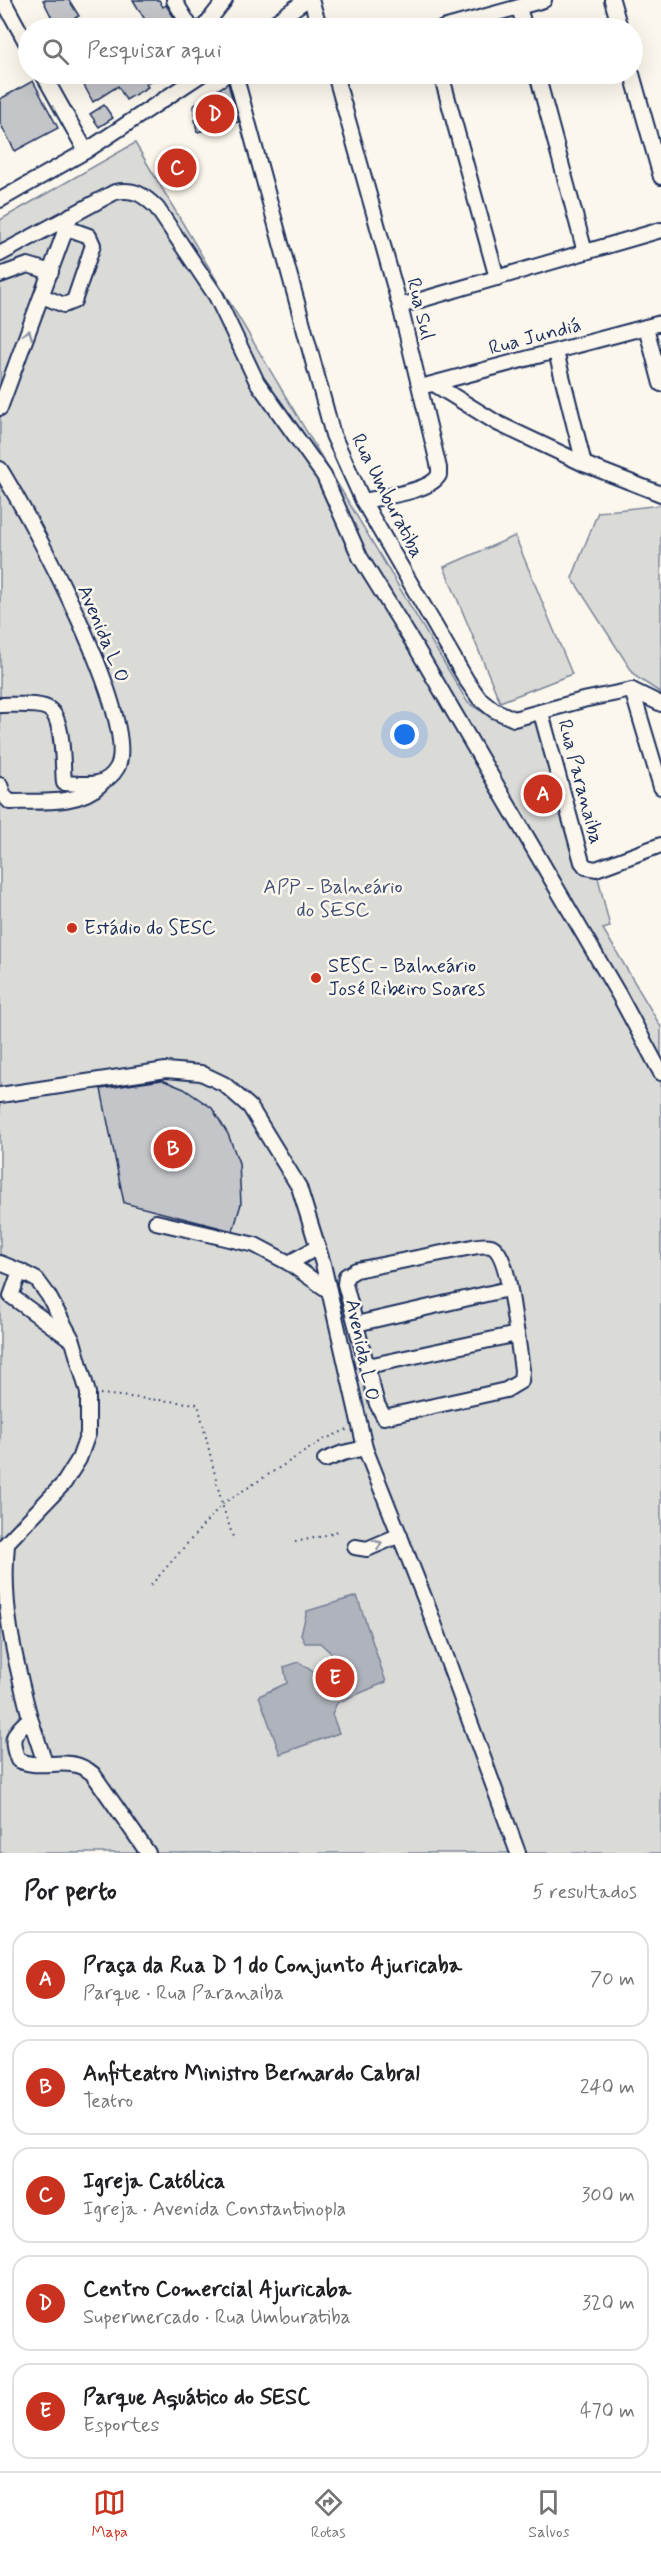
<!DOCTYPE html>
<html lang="pt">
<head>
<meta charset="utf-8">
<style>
	body { margin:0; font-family:Mynerve,sans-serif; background:#f6f6f6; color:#202124 }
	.you { position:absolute; left:405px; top:735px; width:21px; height:21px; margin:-15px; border:4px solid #fff; border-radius:50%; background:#1a73e8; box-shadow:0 0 0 9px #1a73e833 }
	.badge { display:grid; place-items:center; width:39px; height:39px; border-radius:50%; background:#c8321e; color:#fff; font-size:20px; font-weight:700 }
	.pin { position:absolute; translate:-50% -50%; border:3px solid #fff; box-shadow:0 2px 6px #0006 }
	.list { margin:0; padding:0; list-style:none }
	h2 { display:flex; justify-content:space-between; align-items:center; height:78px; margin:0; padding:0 24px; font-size:26px }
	h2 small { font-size:20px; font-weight:400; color:#757577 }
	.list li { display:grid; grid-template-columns:39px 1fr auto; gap:18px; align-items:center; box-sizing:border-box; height:96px; margin:0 12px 12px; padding:0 12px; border:2px solid #e0e0e0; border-radius:18px }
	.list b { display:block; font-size:22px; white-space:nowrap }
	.list p { margin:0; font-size:20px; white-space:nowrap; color:#757577 }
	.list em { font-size:20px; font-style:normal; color:#757577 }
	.icon { flex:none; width:33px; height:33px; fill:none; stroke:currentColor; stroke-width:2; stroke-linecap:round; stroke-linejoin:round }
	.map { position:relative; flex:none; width:661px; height:1853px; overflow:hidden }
	.search { position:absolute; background:#fff; box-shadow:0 6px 24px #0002; left:18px; right:18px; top:18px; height:66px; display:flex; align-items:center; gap:15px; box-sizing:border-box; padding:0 21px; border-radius:33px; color:#757577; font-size:22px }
	.sheet { height:618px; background:#fff }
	nav { display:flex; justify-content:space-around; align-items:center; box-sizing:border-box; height:84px; border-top:2px solid #e0e0e0; background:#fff; font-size:16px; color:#757577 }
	nav a { display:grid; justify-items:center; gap:3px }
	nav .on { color:#c8321e }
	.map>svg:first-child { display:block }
</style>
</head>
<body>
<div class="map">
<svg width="661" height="1853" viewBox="0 0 661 1853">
	<rect width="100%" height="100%" fill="#fbf7ec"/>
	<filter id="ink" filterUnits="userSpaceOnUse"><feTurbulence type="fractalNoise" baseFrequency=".0167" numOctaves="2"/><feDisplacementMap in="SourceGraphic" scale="12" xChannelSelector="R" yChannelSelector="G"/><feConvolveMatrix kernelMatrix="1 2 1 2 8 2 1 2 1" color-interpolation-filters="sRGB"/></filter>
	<g filter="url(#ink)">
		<g fill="#dadad7" stroke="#7a849a" stroke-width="1.5">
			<path d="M135 143 468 703 494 719 514 726 543 719 582 862 596 869 610 927 603 929 661 1027V1853H0V220Z"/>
			<path d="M661 505V693L635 676 572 578 598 512Z"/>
			<path d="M515 536 572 674 500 702 444 567Z"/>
		</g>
		<path fill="#afb3bb" stroke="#747e96" stroke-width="1.5" d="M357 1596 386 1682 337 1703 332 1714 339 1733 280 1754 259 1696 287 1683 284 1667 299 1662 316 1674 327 1664 331 1653 320 1643H305L301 1634 307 1611Z"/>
		<g fill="#c3c5c9" stroke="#1b2f5e" stroke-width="1.5">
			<path d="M43 0H69L79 16 73 19 79 28H57Z"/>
			<path d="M133 0H159L163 7 166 5 181 28H150Z"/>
			<path d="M78 74H165L146 84 148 87 126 100 118 86 93 102Z"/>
			<path d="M33 81 58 128 15 151 0 123V99Z"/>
			<path d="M228 83 239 122 197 132 193 106Z"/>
			<path d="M104 105 113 118 99 127 90 114Z"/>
			<path d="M162 1080 184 1089 212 1108 228 1134 239 1163 241 1204 233 1231 124 1203 101 1089Z"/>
		</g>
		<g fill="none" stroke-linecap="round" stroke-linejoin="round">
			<defs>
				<g id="minor">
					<path d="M3 0 28 46"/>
					<path d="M174 0 191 28"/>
					<path d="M311 0 320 28"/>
					<path d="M612 0 620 28"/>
					<path d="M519 8 525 28"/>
					<path d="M203 28 225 0"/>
					<path d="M267 28 306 0"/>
					<path d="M443 28 544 0"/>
					<path d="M43 74 86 151"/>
					<path d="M235 74 333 435 363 501 467 681 479 698 494 710 514 719 583 700 632 690 661 704"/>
					<path d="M335 74 400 306 439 468V475C430 492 381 497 363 501"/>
					<path d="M441 74 497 278"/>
					<path d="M537 74 585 252"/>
					<path d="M632 74 661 177"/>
					<path d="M0 200 86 151 202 74"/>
					<path d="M0 254 115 192C134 188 144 195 157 208L216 296 257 382 324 476 360 557 417 649 619 995 661 1073"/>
					<path d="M0 275 28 265 51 272"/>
					<path d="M42 296 64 305 74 301 93 245 89 236 67 228"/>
					<path d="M400 306 661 230"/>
					<path d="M646 327 661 384"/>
					<path d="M556 352 584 464"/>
					<path d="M434 384 497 423 584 464 661 494"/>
					<path d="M428 385 661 323"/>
					<path d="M0 408 71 215"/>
					<path d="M0 469C28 514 142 723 117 768 105 789 84 784 64 783 62 765 65 716 47 708 37 703 12 705 0 705"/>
					<path d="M632 690 661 787"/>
					<path d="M541 713 582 862 586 867 596 869 661 845"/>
					<path d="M0 785 4 796 10 802C40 801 78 806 101 784"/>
					<path d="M0 1095 166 1070 201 1073 224 1084 250 1107 299 1187 323 1264 365 1448 428 1607 518 1853"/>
					<path d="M156 1222 255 1245 289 1263 329 1291"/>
					<path d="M0 1263 20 1271 11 1296 73 1341 88 1393V1434L79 1459 64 1483 0 1550"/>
					<path d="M289 1263 318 1247"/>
					<path d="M20 1271 37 1280 48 1295 72 1339"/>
					<path d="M356 1324 508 1289"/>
					<path d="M368 1366 517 1334C513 1316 509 1253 491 1246 486 1245 478 1246 472 1247L356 1270 346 1276 345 1284 377 1404 384 1417 506 1390 521 1381 522 1370 517 1334"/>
					<path d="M325 1460 343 1453 365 1448"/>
					<path d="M7 1545C1 1607 15 1659 30 1718 13 1734 9 1738 18 1760 44 1772 68 1753 93 1774L148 1853"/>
					<path d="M355 1547 367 1549 400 1535"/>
					<path d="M30 1718 45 1763"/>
				</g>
			</defs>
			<use href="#minor" stroke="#1b2f5e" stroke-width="18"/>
			<g stroke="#1b2f5e" stroke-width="2" stroke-dasharray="1.5 4.5" stroke-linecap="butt">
				<path d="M100 1394 198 1404 222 1504 234 1540"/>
				<path d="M295 1542 319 1537 341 1530"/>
				<path d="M151 1585 222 1504 323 1440 348 1429"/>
			</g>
			<use href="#minor" stroke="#fbf7ec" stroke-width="14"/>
		</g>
		<defs><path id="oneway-chevron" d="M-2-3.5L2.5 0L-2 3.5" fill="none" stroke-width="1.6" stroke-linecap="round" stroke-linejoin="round" transform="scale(1.5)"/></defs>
		<g stroke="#8b93a5">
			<use href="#oneway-chevron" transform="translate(28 334) rotate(-69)"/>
			<use href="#oneway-chevron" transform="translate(378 1544) rotate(-23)"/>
		</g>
	</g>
	<g fill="#c8321e" stroke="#fbf7ec" stroke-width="2">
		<circle cx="72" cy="928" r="6"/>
		<circle cx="316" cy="978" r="6"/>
	</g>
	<g text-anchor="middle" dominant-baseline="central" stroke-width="5" stroke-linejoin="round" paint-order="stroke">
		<g font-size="20" fill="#1b2f5e" stroke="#fbf7ec">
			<text transform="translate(420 309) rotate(76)">Rua Sul</text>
			<text transform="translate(535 337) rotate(-15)">Rua Jundiá</text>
			<text transform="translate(387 496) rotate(63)">Rua Umburatiba</text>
			<text transform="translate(103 634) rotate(67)">Avenida L O</text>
			<text transform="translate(580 782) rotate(75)">Rua Paranaiba</text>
			<text transform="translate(362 1350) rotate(78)">Avenida L O</text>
		</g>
		<g font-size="20" fill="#415176" stroke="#fbf7ec">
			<text x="333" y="887">APP - Balneário<tspan x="333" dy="23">do SESC</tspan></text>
		</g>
		<g font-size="20" fill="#1b2f5e" stroke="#fbf7ec" text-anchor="start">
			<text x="84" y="928">Estádio do SESC</text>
			<text x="328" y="966">SESC - Balneário<tspan x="328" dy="23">José Ribeiro Soares</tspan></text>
		</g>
	</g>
</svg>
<div class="you"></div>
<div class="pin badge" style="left:543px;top:794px">A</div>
<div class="pin badge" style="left:173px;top:1149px">B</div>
<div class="pin badge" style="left:177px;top:168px">C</div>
<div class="pin badge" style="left:215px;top:114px">D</div>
<div class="pin badge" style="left:335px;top:1678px">E</div>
<div class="search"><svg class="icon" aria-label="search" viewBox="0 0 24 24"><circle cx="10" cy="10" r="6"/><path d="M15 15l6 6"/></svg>Pesquisar aqui</div>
</div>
<section class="sheet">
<h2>Por perto<small>5 resultados</small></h2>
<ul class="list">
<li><span class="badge">A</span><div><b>Praça da Rua D 1 do Conjunto Ajuricaba</b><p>Parque · Rua Paranaiba</p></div><em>70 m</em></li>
<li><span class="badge">B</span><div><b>Anfiteatro Ministro Bernardo Cabral</b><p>Teatro</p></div><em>240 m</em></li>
<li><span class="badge">C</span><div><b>Igreja Católica</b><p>Igreja · Avenida Constantinopla</p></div><em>300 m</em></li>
<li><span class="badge">D</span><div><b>Centro Comercial Ajuricaba</b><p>Supermercado · Rua Umburatiba</p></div><em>320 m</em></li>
<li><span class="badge">E</span><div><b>Parque Aquático do SESC</b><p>Esportes</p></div><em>470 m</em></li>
</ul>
</section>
<nav>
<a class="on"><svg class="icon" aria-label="map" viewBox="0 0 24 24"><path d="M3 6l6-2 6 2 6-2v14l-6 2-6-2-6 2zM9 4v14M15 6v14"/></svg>Mapa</a>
<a><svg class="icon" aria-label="directions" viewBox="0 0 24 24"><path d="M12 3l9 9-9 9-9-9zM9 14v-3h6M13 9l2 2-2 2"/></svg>Rotas</a>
<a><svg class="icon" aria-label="saved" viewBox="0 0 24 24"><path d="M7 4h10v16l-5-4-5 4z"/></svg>Salvos</a>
</nav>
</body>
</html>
